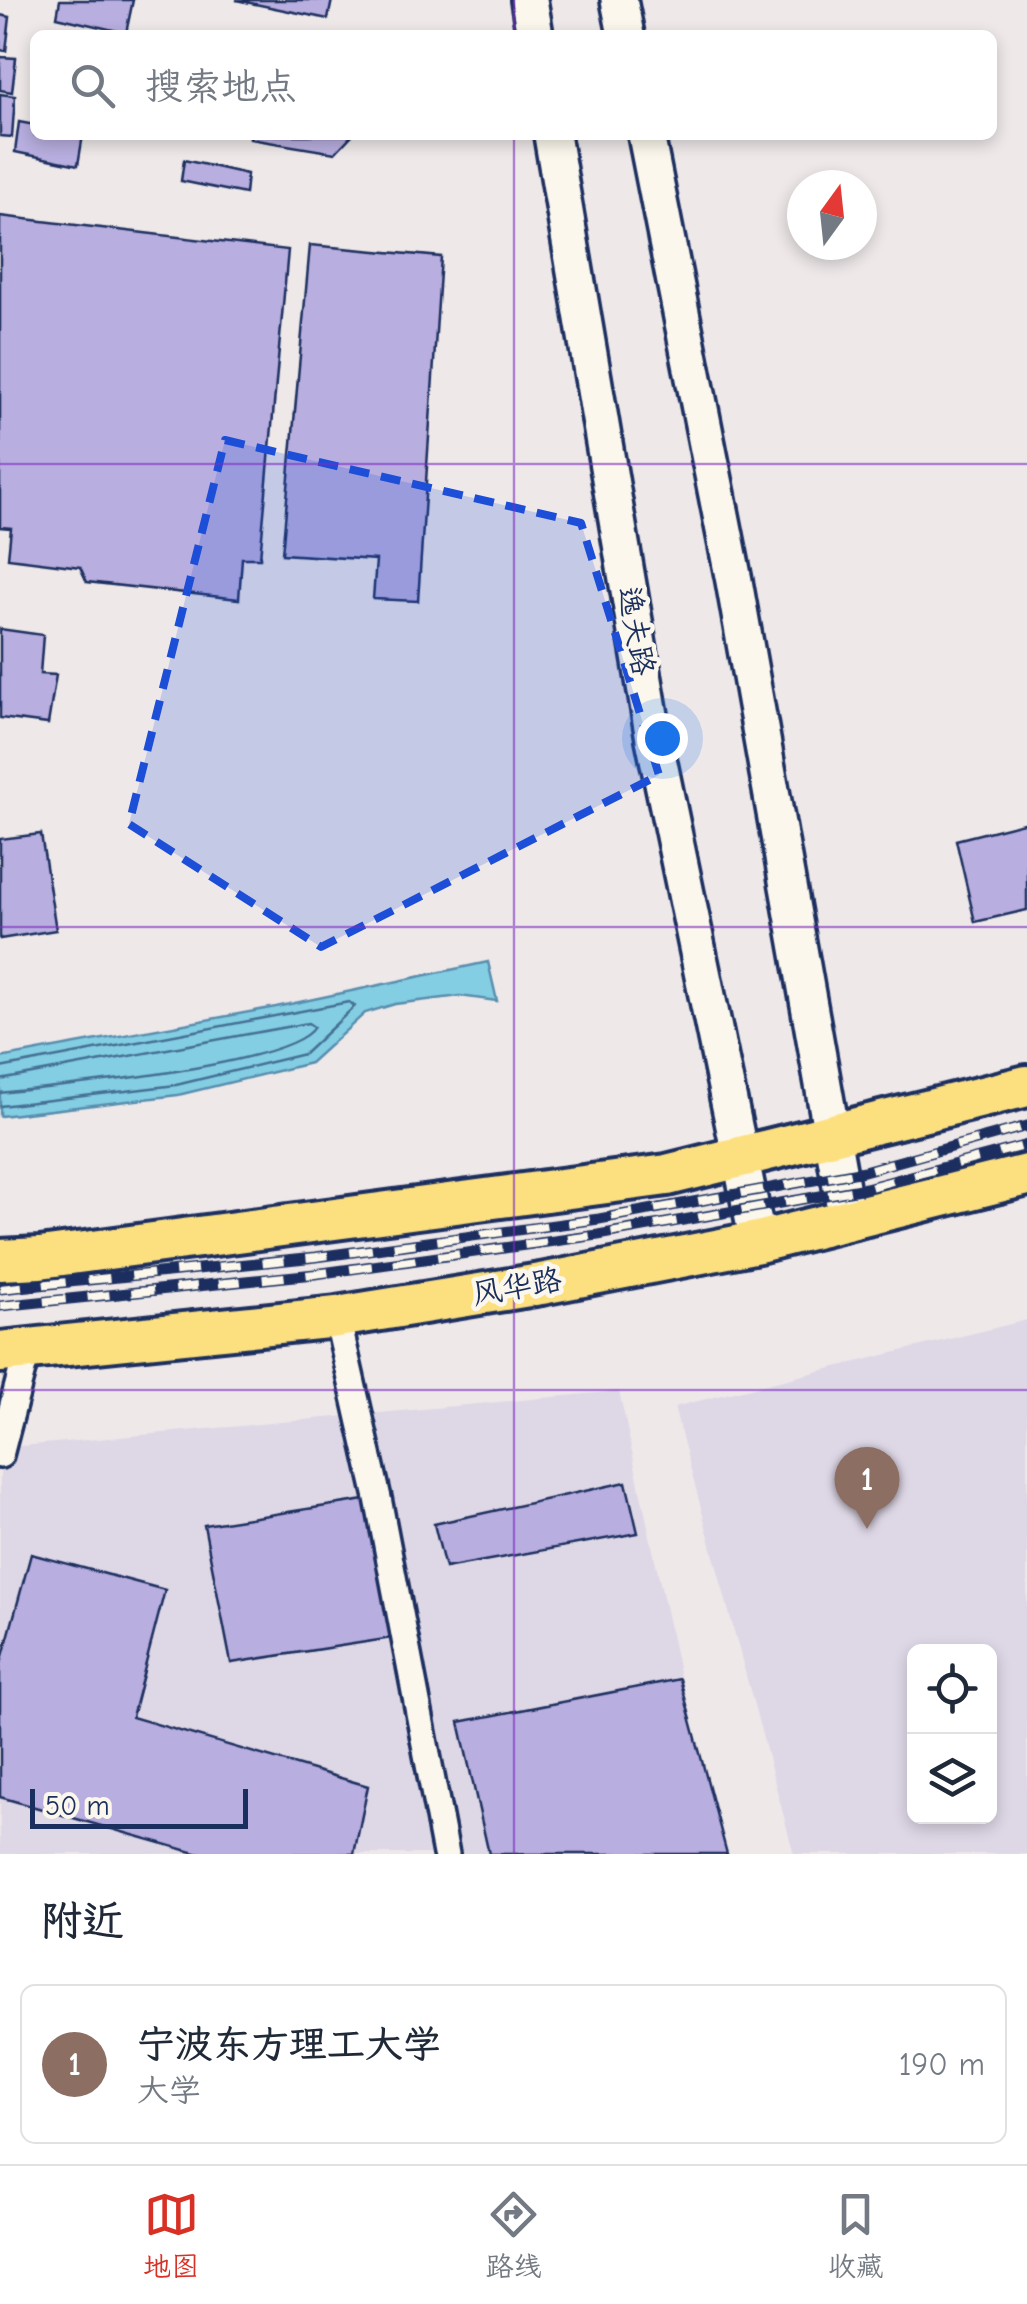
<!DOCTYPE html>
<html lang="zh">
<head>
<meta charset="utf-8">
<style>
	body { margin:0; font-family:"Comic Neue","LXGW WenKai TC",sans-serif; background:#f6f6f7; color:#1f2937 }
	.controls { position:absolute; right:30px; bottom:30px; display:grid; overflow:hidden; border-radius:15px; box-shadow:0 5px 15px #0003 }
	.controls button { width:90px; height:90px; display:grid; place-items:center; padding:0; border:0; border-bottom:2px solid #e0e1e3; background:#fff; color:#1f2937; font:50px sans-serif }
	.compass { position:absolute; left:787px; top:170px; width:90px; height:90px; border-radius:50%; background:#fff; box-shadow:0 5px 15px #0003; rotate:15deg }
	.scale { position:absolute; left:30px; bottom:25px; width:218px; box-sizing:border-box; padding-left:10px; border:5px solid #1b2f5e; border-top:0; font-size:28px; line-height:35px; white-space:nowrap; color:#1b2f5e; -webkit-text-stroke:8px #fbf7ec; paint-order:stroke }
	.you { position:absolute; left:662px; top:738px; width:35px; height:35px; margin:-25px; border:8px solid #fff; border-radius:50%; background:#1a73e8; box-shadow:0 0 0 15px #1a73e833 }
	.badge { display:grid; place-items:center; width:65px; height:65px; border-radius:50%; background:#d93025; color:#fff; font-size:32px; font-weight:700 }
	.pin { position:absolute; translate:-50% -82px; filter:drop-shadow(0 2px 5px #0008) }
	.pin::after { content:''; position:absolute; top:52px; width:35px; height:30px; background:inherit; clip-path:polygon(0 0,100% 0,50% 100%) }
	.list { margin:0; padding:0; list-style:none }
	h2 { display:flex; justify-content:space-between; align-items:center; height:130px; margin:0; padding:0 40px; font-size:42px }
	h2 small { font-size:32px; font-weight:400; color:#747a83 }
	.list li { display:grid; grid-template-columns:65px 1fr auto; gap:30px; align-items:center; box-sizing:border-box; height:160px; margin:0 20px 20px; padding:0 20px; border:2px solid #e0e1e3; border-radius:15px }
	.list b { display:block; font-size:38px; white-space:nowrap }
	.list p { margin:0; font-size:32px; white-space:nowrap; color:#747a83 }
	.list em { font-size:32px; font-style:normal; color:#747a83 }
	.icon { flex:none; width:55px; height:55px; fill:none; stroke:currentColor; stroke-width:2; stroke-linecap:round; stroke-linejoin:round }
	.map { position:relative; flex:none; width:1027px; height:1854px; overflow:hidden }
	.search { position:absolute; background:#fff; box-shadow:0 5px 15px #0003; left:30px; right:30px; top:30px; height:110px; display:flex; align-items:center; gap:25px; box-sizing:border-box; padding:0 35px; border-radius:15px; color:#747a83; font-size:38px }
	.sheet { height:310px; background:#fff }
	nav { display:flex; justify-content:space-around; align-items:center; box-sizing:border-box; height:140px; border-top:2px solid #e0e1e3; background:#fff; font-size:28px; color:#747a83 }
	nav a { display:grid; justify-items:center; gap:5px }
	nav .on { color:#d93025 }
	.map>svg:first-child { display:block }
</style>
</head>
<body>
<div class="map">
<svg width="1027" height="1854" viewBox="0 0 1027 1854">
	<rect width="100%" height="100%" fill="#eee8e9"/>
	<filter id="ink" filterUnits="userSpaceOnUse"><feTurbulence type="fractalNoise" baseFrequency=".01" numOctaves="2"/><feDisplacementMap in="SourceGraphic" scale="20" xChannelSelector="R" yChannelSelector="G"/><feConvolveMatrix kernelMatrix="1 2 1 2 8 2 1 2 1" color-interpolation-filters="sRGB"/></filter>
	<g filter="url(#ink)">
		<g fill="#ded7e6" fill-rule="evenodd">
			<path d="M1027 1320V1854H794L674 1407ZM914 1652H990V1816H914Z"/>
			<path d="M619 1391 718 1854H0V1448Z"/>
		</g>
		<path fill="#83cee3" stroke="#598eae" stroke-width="2.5" d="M488 962 497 1001 460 996 395 1004 365 1013 310 1063 178 1095 0 1116V1058L276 1007Z"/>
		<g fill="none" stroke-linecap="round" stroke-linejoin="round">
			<g stroke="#456f93" stroke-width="2.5">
				<path d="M0 1068 349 1002 355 1006 304 1054 176 1085 0 1106"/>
				<path d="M0 1080 308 1023 314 1027C292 1066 52 1087 0 1093"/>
			</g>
		</g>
		<g fill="#b8aedf" stroke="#1b2f5e" stroke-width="2.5">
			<path d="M60 0H133L126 33 57 17Z"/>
			<path d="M236 0H332L328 19Z"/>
			<path d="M0 15 10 17 6 51 0 50Z"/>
			<path d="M0 57 16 58 12 92 0 90Z"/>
			<path d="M0 94 15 96 12 137 0 136Z"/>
			<path d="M19 122 35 125V135H83L78 165 15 152Z"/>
			<path d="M250 135H352L335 153 250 139Z"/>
			<path d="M184 160 247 174 245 194 181 181Z"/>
			<path d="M0 216 288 250 260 558H242L239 599 87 582 80 567 8 558 11 528 0 527Z"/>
			<path d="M310 245 441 257 418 601 373 599 376 560 282 554Z"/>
			<path d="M0 629 43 635 40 674 56 675 48 724 0 718Z"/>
			<path d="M1027 822V910L975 922 956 840Z"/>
			<path d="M41 834 56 930 0 939V839Z"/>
			<path d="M626 1482 638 1533 445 1568 434 1524Z"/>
			<path d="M378 1498 405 1636 231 1663 204 1525Z"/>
			<path d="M31 1554 165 1590 132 1717 368 1786 354 1854H199L0 1797V1667Z"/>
			<path d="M680 1679 727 1854H489L459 1722Z"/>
		</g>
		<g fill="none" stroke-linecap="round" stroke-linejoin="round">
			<defs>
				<g id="minor">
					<path d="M337 1317 378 1498 446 1854"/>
					<path d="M0 1455 27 1351"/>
				</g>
				<g id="secondary">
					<path d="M529 0 535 35"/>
					<path d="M619 0 626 35"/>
					<path d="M552 135 654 739 758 1242"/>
					<path d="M646 135 734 581 847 1220"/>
				</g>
				<g id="primary">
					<path d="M0 1260 40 1258 667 1175 1027 1086"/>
					<path d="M0 1352 337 1317 541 1284 758 1242 1027 1175"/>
				</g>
			</defs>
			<use href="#minor" stroke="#1b2f5e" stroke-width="32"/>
			<use href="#secondary" stroke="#1b2f5e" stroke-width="42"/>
			<use href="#primary" stroke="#1b2f5e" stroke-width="48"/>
			<use href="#minor" stroke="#fbf7ec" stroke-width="25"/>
			<use href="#secondary" stroke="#fbf7ec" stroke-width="35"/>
			<use href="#primary" stroke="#fce080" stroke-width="40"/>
			<defs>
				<g id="rail">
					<path d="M0 1289 316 1257 599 1219 864 1171 1027 1126"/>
					<path d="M0 1306 315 1274 598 1235 866 1188 1027 1145"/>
				</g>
			</defs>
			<use href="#rail" stroke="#1b2f5e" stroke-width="11"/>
			<use href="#rail" stroke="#fbf7ec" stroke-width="8" stroke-dasharray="22" stroke-linecap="butt"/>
		</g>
	</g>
	<path fill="#1d4ed8" fill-opacity="0.2" stroke="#1d4ed8" stroke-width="8" stroke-dasharray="20 12" stroke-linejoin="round" d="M225 440 581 523 659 775 321 947 129 824Z"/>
	<path fill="none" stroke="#7b2cbf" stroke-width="2.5" stroke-opacity="0.55" d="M514 0V35M514 135V1854M0 464H1027M0 927H1027M0 1390H1027"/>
	<g text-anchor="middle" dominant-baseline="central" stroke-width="9" stroke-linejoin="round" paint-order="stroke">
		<g font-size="30" fill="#1b2f5e" stroke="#fbf7ec">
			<text transform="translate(636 631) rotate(80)">逸夫路</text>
			<text transform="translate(517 1287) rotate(-10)">风华路</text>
		</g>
	</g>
</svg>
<div class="controls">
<button><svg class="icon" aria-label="locate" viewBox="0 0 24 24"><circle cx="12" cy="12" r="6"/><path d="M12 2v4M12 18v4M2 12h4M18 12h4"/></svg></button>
<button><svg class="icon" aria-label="layers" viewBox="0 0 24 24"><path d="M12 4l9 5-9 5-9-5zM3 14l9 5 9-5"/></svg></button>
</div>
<svg class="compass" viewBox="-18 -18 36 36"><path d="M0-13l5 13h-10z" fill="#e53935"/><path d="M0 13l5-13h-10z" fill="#747a83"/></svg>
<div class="scale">50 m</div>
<div class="you"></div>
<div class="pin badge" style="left:867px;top:1529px;background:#8d6e63">1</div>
<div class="search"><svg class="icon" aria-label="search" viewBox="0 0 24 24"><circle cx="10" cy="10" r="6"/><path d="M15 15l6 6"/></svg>搜索地点</div>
</div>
<section class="sheet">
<h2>附近<small></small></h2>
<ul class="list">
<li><span class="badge" style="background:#8d6e63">1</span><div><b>宁波东方理工大学</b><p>大学</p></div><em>190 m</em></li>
</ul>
</section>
<nav>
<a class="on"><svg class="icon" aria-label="map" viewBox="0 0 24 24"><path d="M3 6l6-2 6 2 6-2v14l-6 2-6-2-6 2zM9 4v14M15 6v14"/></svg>地图</a>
<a><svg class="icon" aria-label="directions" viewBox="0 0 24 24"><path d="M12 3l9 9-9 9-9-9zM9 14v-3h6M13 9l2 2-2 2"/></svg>路线</a>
<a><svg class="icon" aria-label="saved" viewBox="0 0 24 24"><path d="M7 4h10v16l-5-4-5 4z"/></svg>收藏</a>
</nav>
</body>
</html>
